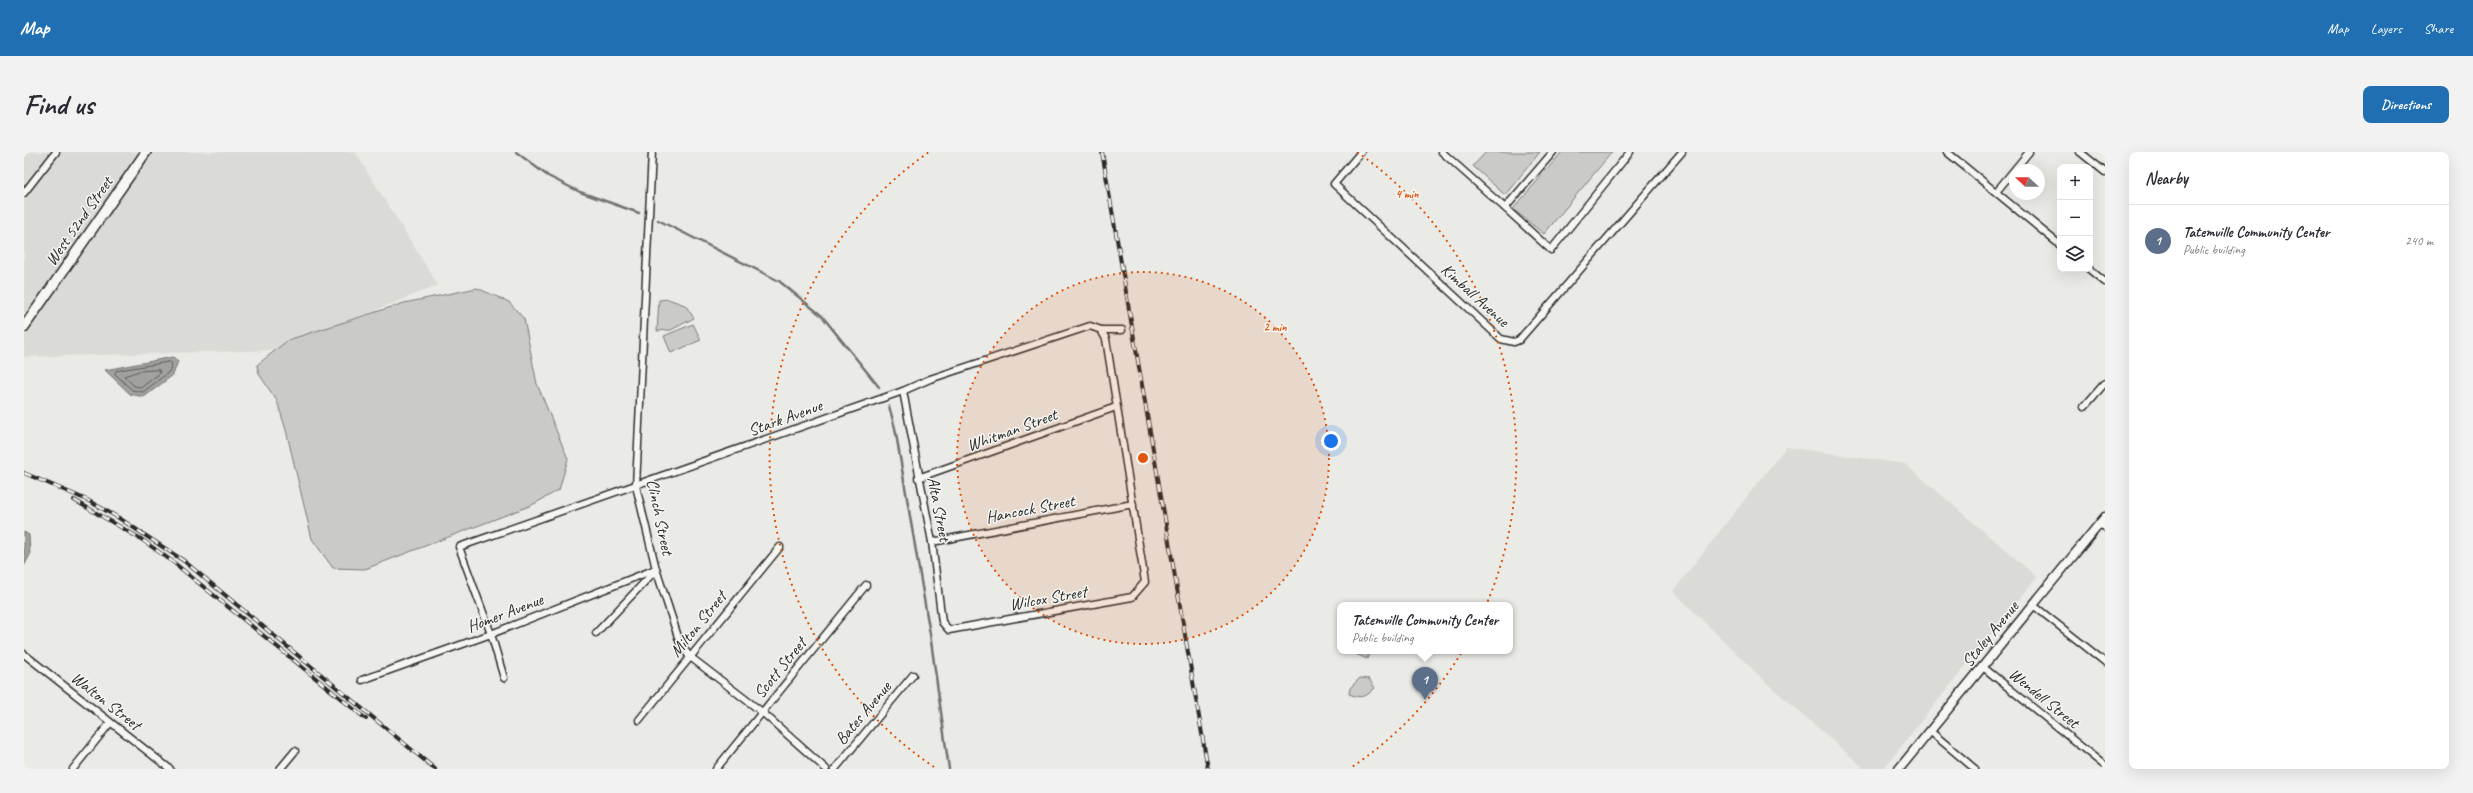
<!DOCTYPE html>
<html lang="en">
<head>
<meta charset="utf-8">
<style>
	body { margin:0; font-family:Caveat,sans-serif; background:#f2f2f3; color:#2b2b33 }
	.controls { position:absolute; right:12px; top:12px; display:grid; overflow:hidden; border-radius:8px; box-shadow:0 4px 16px #0002 }
	.controls button { width:36px; height:36px; display:grid; place-items:center; padding:0; border:0; border-bottom:1px solid #e1e1e2; background:#fff; color:#2b2b33; font:20px sans-serif }
	.compass { position:absolute; left:1985px; top:12px; width:36px; height:36px; border-radius:50%; background:#fff; box-shadow:0 4px 16px #0002; rotate:292deg }
	.you { position:absolute; left:1307px; top:289px; width:14px; height:14px; margin:-10px; border:3px solid #fff; border-radius:50%; background:#1a73e8; box-shadow:0 0 0 6px #1a73e833 }
	.badge { display:grid; place-items:center; width:26px; height:26px; border-radius:50%; background:#1f6fb2; color:#fff; font-size:13px; font-weight:700 }
	.pin { position:absolute; translate:-50% -33px; filter:drop-shadow(0 1px 2px #0008) }
	.pin::after { content:''; position:absolute; top:21px; width:14px; height:12px; background:inherit; clip-path:polygon(0 0,100% 0,50% 100%) }
	.popup { position:absolute; left:1313px; top:450px; width:176px; height:52px; box-sizing:border-box; display:grid; place-content:center; border-radius:8px; background:#fff; filter:drop-shadow(0 1px 3px #0005); font-size:13px; white-space:nowrap; color:#7c7c81 }
	.popup b { font-size:15px; color:#2b2b33 }
	.popup::after { content:''; position:absolute; left:50%; top:100%; margin-left:-8px; border:8px solid transparent; border-top-color:#fff }
	.list { margin:0; padding:0; list-style:none }
	h2 { display:flex; justify-content:space-between; align-items:center; height:52px; margin:0; padding:0 16px; font-size:17px }
	h2 small { font-size:13px; font-weight:400; color:#7c7c81 }
	.list li { display:grid; grid-template-columns:26px 1fr auto; gap:12px; align-items:center; box-sizing:border-box; height:72px; padding:0 16px; border-top:1px solid #e1e1e2 }
	.list b { display:block; font-size:15px; white-space:nowrap }
	.list p { margin:0; font-size:13px; white-space:nowrap; color:#7c7c81 }
	.list em { font-size:13px; font-style:normal; color:#7c7c81 }
	.icon { flex:none; width:22px; height:22px; fill:none; stroke:currentColor; stroke-width:2; stroke-linecap:round; stroke-linejoin:round }
	.map { position:relative; flex:none; width:2081px; height:617px; overflow:hidden; border-radius:8px }
	header { display:flex; align-items:center; gap:24px; box-sizing:border-box; height:56px; padding:0 20px; background:#1f6fb2; color:#fff }
	header strong { font-size:19px }
	nav { display:flex; gap:22px; margin-inline-start:auto; font-size:14px }
	.intro { display:flex; align-items:center; justify-content:space-between; box-sizing:border-box; height:96px; padding:0 24px }
	h1 { margin:0; font-size:28px }
	.button { padding:10px 18px; border-radius:8px; background:#1f6fb2; color:#fff; font-size:14px; font-weight:700 }
	main { display:flex; gap:24px; padding:0 24px }
	aside { flex:1; background:#fff; border-radius:8px; box-shadow:0 4px 16px #0002 }
	.map>svg:first-child { display:block }
</style>
</head>
<body>
<header>
<strong>Map</strong>
<nav><a>Map</a><a>Layers</a><a>Share</a></nav>
</header>
<div class="intro"><h1>Find us</h1><a class="button">Directions</a></div>
<main>
<div class="map">
<svg width="2081" height="617" viewBox="0 0 2081 617">
	<rect width="100%" height="100%" fill="#eaeae6"/>
	<filter id="ink" filterUnits="userSpaceOnUse"><feTurbulence type="fractalNoise" baseFrequency=".025" numOctaves="2"/><feDisplacementMap in="SourceGraphic" scale="8" xChannelSelector="R" yChannelSelector="G"/><feConvolveMatrix kernelMatrix="1 2 1 2 8 2 1 2 1" color-interpolation-filters="sRGB"/></filter>
	<g filter="url(#ink)">
		<g fill="#dadad6">
			<path d="M0 0H331L414 133 253 198 0 205Z"/>
			<path d="M1762 295 1881 312 2013 425 1859 617H1841L1745 533 1649 439Z"/>
		</g>
		<g fill="#cacac7" stroke="#7a7a79">
			<path d="M1462 0H1516L1481 43 1449 14Z"/>
			<path d="M1538 0H1588L1520 82 1489 57Z"/>
			<path d="M453 136 485 150 500 167 513 232 544 307 535 338 508 353 341 417 309 416 288 387 262 278 253 249 235 222 233 213 264 188 380 151Z"/>
			<path d="M644 147 661 153 670 166 647 178 633 179 635 148Z"/>
			<path d="M669 172 677 188 647 201 640 184Z"/>
			<path d="M1325 499H1346L1343 507Z"/>
			<path d="M1336 526 1345 527 1351 536C1342 545 1337 547 1325 542L1326 536Z"/>
		</g>
		<g fill="#a1a19e" stroke="#727270">
			<path d="M149 205 154 209 149 223 120 245 106 242 81 218Z"/>
			<path d="M0 380 5 383 6 403 0 414Z"/>
		</g>
		<g fill="none" stroke-linecap="round" stroke-linejoin="round">
			<g stroke="#5a5a59" stroke-width="1">
				<path d="M146 210 148 212 145 220 119 240 108 238 91 222 92 219Z"/>
				<path d="M135 218 136 221 118 235 110 234 100 224 115 219Z"/>
			</g>
			<g stroke="#727270" stroke-width="2.5">
				<path d="M492 0 524 24 556 40 615 61"/>
				<path d="M634 68 755 129 798 164 855 235"/>
				<path d="M865 254 871 276 906 482 925 617"/>
			</g>
			<defs>
				<g id="minor">
					<path d="M628 0 612 334 632 417 656 491 665 504 738 560 802 617"/>
					<path d="M1337 0 1310 32 1477 187 1490 190 1495 188 1658 0"/>
					<path d="M1418 0 1481 56 1529 0"/>
					<path d="M1923 0 2036 93"/>
					<path d="M2056 0 2081 20"/>
					<path d="M1972 40 2005 0"/>
					<path d="M0 41 32 0"/>
					<path d="M1481 56 1527 98 1606 0"/>
					<path d="M2065 117 2081 130"/>
					<path d="M879 239 908 390 918 470 925 478 1108 445 1121 430 1082 187 1077 178"/>
					<path d="M2060 255 2081 231"/>
					<path d="M894 326 1092 255"/>
					<path d="M2076 371 2081 376"/>
					<path d="M908 390 1109 352"/>
					<path d="M2009 453 2081 510"/>
					<path d="M572 481 630 420"/>
					<path d="M0 502 146 617"/>
					<path d="M1959 515 2081 614"/>
					<path d="M480 526 467 482 435 395 879 239 906 227 1066 174 1077 178H1098"/>
					<path d="M338 528 467 482 632 417"/>
					<path d="M615 568 756 395"/>
					<path d="M1906 579 1951 617"/>
					<path d="M49 617 86 571"/>
					<path d="M256 617 271 599"/>
					<path d="M692 617 842 433"/>
					<path d="M811 617 889 523"/>
				</g>
				<path id="tertiary" d="M1875 617 2081 365"/>
				<path id="secondary" d="M0 175 122 0"/>
			</defs>
			<use href="#minor" stroke="#2b2b2b" stroke-width="9"/>
			<use href="#tertiary" stroke="#2b2b2b" stroke-width="11"/>
			<use href="#secondary" stroke="#2b2b2b" stroke-width="12"/>
			<use href="#minor" stroke="#f6f6f2" stroke-width="6"/>
			<use href="#tertiary" stroke="#f6f6f2" stroke-width="8"/>
			<use href="#secondary" stroke="#f6f6f2" stroke-width="9"/>
			<defs>
				<g id="rail">
					<path d="M1078 0 1184 617"/>
					<path d="M0 321 63 348 95 366 160 409 411 617"/>
					<path d="M50 348 117 387 149 410 342 567"/>
				</g>
			</defs>
			<use href="#rail" stroke="#2b2b2b" stroke-width="4"/>
			<use href="#rail" stroke="#f6f6f2" stroke-width="2.5" stroke-dasharray="8" stroke-linecap="butt"/>
		</g>
	</g>
	<circle cx="1119" cy="306" r="186" fill="#df570e" fill-opacity=".12"/>
	<g fill="none" stroke="#df570e" stroke-width="2" stroke-dasharray="2 4">
		<circle cx="1119" cy="306" r="186"/>
		<path d="M910 615A373 373 0 0 1 905 0M1333 0A373 373 0 0 1 1328 615"/>
	</g>
	<g text-anchor="middle" dominant-baseline="central" stroke-width="3" stroke-linejoin="round" paint-order="stroke">
		<g font-size="17" fill="#2b2b2b" stroke="#f6f6f2">
			<text transform="translate(55 69) rotate(-55)">West 52nd Street</text>
			<text transform="translate(1451 143) rotate(42)">Kimball Avenue</text>
			<text transform="translate(761 266) rotate(-20)">Stark Avenue</text>
			<text transform="translate(988 278) rotate(-20)">Whitman Street</text>
			<text transform="translate(915 357) rotate(79)">Alta Street</text>
			<text transform="translate(1006 357) rotate(-11)">Hancock Street</text>
			<text transform="translate(636 365) rotate(78)">Clinch Street</text>
			<text transform="translate(1024 446) rotate(-10)">Wilcox Street</text>
			<text transform="translate(481 461) rotate(-21)">Homer Avenue</text>
			<text transform="translate(674 472) rotate(-51)">Milton Street</text>
			<text transform="translate(1966 482) rotate(-51)">Staley Avenue</text>
			<text transform="translate(756 516) rotate(-51)">Scott Street</text>
			<text transform="translate(2020 546) rotate(39)">Wendell Street</text>
			<text transform="translate(82 549) rotate(38)">Walton Street</text>
			<text transform="translate(839 561) rotate(-50)">Bates Avenue</text>
		</g>
	</g>
	<circle cx="1119" cy="306" r="6" fill="#df570e" stroke="#f6f6f2" stroke-width="2"/>
	<g font-size="12" text-anchor="middle" font-weight="bold" fill="#df570e" stroke="#f6f6f2" stroke-width="3" stroke-linejoin="round" paint-order="stroke">
		<text x="1383" y="46">4 min</text>
		<text x="1251" y="179">2 min</text>
	</g>
</svg>
<div class="controls">
<button>+</button>
<button>−</button>
<button><svg class="icon" aria-label="layers" viewBox="0 0 24 24"><path d="M12 4l9 5-9 5-9-5zM3 14l9 5 9-5"/></svg></button>
</div>
<svg class="compass" viewBox="-18 -18 36 36"><path d="M0-13l5 13h-10z" fill="#e53935"/><path d="M0 13l5-13h-10z" fill="#7c7c81"/></svg>
<div class="you"></div>
<div class="pin badge" style="left:1401px;top:548px;background:#5c6f8a">1</div>
<div class="popup"><b>Tatemville Community Center</b>Public building</div>
</div>
<aside>
<h2>Nearby<small></small></h2>
<ul class="list">
<li><span class="badge" style="background:#5c6f8a">1</span><div><b>Tatemville Community Center</b><p>Public building</p></div><em>240 m</em></li>
</ul>
</aside>
</main>
</body>
</html>
